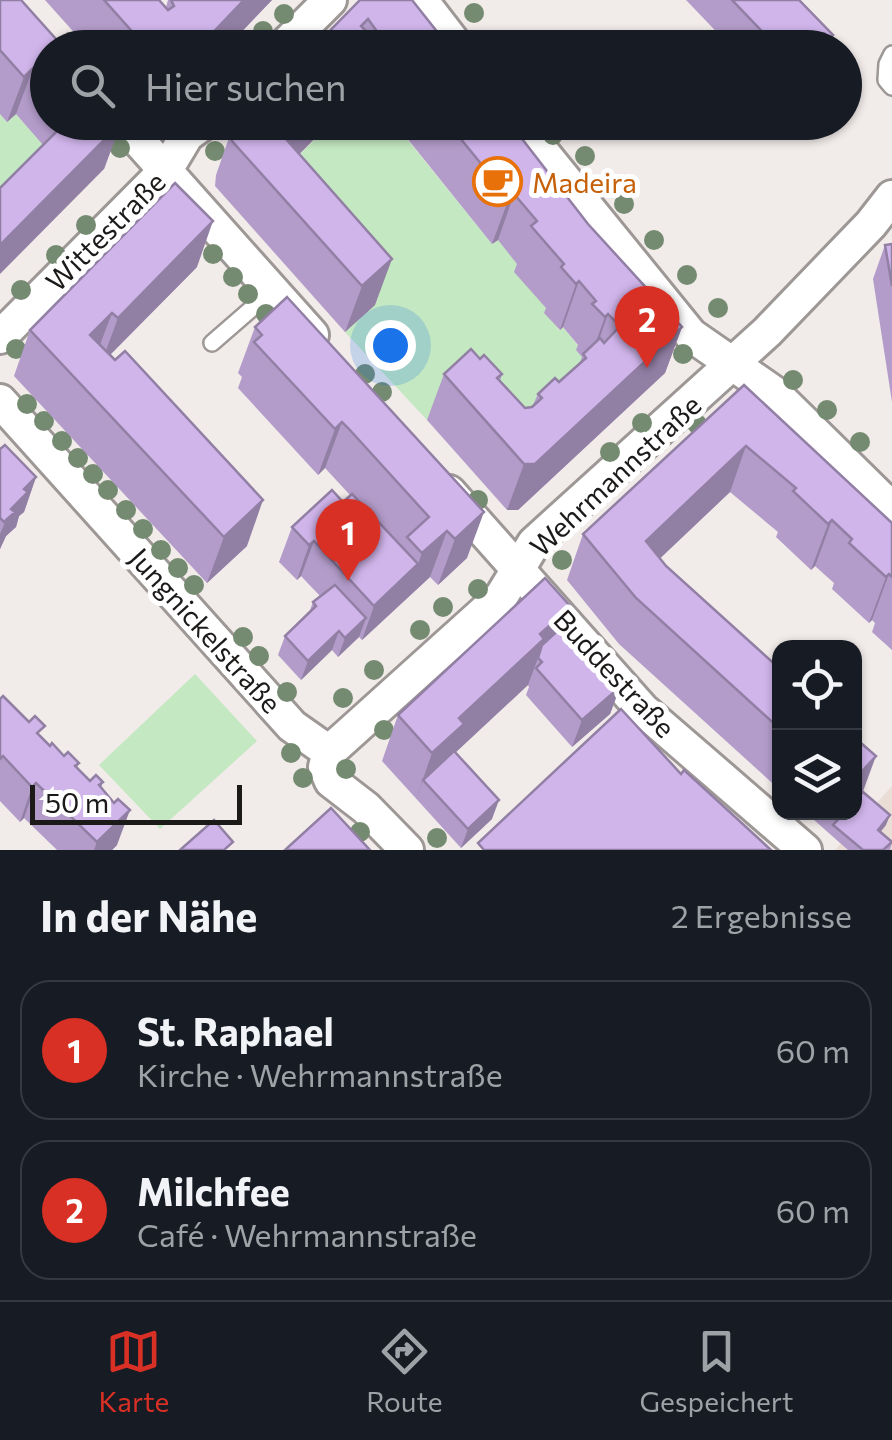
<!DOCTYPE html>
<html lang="de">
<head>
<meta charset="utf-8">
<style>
	body { margin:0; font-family:Commissioner,sans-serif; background:#242831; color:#f1f3f6 }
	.controls { position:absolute; right:30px; bottom:30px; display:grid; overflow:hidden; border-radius:20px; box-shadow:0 2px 8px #0004 }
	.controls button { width:90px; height:90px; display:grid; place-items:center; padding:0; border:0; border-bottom:2px solid #363941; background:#171b24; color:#f1f3f6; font:50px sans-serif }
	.scale { position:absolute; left:30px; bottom:25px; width:212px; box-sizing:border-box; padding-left:10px; border:5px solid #1c1a19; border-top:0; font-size:28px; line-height:35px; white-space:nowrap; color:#1c1a19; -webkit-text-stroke:8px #fff; paint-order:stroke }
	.you { position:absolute; left:390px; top:345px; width:35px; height:35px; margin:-25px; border:8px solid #fff; border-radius:50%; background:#1a73e8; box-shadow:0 0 0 15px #1a73e833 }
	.badge { display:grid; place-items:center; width:65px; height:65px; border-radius:50%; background:#d93025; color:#fff; font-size:32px; font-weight:700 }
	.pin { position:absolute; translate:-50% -82px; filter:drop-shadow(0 2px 5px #0008) }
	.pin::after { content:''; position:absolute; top:52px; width:35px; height:30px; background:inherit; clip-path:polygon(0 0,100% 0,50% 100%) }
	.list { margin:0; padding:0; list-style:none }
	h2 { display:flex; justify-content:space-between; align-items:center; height:130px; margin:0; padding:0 40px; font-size:42px }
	h2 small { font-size:32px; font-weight:400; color:#9ea1a6 }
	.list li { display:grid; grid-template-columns:65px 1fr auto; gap:30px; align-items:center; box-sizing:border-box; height:140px; margin:0 20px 20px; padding:0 20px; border:2px solid #363941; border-radius:30px }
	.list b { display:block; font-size:38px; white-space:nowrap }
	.list p { margin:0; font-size:32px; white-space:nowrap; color:#9ea1a6 }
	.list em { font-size:32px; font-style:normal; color:#9ea1a6 }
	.icon { flex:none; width:55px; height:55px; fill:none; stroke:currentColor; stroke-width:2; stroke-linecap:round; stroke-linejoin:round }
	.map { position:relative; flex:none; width:892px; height:850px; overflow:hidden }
	.search { position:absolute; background:#171b24; box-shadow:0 2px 8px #0004; left:30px; right:30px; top:30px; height:110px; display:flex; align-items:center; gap:25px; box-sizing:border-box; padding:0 35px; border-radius:55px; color:#9ea1a6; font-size:38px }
	.sheet { height:450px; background:#171b24 }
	nav { display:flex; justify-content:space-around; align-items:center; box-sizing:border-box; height:140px; border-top:2px solid #363941; background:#171b24; font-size:28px; color:#9ea1a6 }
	nav a { display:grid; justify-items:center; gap:5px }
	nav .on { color:#d93025 }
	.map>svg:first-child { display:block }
</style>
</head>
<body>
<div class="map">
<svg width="892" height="850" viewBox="0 0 892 850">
	<rect width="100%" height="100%" fill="#f1ebe9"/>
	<path fill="#eaddd6" d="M892 786V850H835Z"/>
	<g fill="#c4e8c1">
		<path d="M0 114 7 122 16 114 57 161 0 216Z"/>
		<path d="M331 123H394L492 244 498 240 520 267 515 272 548 310 559 330 563 327 579 347 576 350 588 363 543 428 454 395 427 420 345 332 269 185Z"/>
		<path d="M195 674 257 741 160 829 99 765Z"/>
	</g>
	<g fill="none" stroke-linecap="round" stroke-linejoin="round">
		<defs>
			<g id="service">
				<path d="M892 54 887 64 886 80 892 87"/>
				<path d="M212 343 273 290"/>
			</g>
			<g id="minor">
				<path d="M421 0 458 48"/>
				<path d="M282 48 330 0"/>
				<path d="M122 122 312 335"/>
				<path d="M518 122 691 335 773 392 892 509"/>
				<path d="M0 337 166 170 187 135 205 122"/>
				<path d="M0 401 292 726 329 752 325 767 331 781 366 808 407 850"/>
				<path d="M449 492 642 709 805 850"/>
				<path d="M329 752 501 597 534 543 767 332 871 224 892 197"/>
			</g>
		</defs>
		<use href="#service" stroke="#9d9795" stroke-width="20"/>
		<use href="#minor" stroke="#9d9795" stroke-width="38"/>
		<use href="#service" stroke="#fff" stroke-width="15"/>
		<use href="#minor" stroke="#fff" stroke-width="32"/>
	</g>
	<g fill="#758b71">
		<circle cx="474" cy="13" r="10"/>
		<circle cx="284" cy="14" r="10"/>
		<circle cx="263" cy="31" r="10"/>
		<circle cx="553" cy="135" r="10"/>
		<circle cx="120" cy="148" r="10"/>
		<circle cx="215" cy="151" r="10"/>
		<circle cx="585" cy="156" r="10"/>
		<circle cx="624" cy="204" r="10"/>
		<circle cx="86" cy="225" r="10"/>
		<circle cx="654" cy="240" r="10"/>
		<circle cx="213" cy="254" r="10"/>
		<circle cx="56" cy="255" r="10"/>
		<circle cx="687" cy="275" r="10"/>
		<circle cx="233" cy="277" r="10"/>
		<circle cx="21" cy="290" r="10"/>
		<circle cx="248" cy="294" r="10"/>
		<circle cx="718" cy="308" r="10"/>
		<circle cx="266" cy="314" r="10"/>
		<circle cx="16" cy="349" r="10"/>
		<circle cx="683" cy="354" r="10"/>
		<circle cx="365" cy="374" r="10"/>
		<circle cx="793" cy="380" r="10"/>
		<circle cx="382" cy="392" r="10"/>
		<circle cx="27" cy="404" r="10"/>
		<circle cx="827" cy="410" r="10"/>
		<circle cx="44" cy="421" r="10"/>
		<circle cx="642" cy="423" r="10"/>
		<circle cx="697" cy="424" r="10"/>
		<circle cx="62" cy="441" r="10"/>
		<circle cx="860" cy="442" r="10"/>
		<circle cx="610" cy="452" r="10"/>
		<circle cx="78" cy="458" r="10"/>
		<circle cx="93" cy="474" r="10"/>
		<circle cx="108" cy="490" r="10"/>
		<circle cx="478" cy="500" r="10"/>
		<circle cx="126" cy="510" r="10"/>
		<circle cx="143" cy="529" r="10"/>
		<circle cx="161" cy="550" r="10"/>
		<circle cx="562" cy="560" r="10"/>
		<circle cx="178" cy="568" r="10"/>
		<circle cx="194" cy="585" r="10"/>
		<circle cx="478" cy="589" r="10"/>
		<circle cx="443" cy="607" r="10"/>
		<circle cx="420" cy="630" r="10"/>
		<circle cx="243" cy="637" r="10"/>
		<circle cx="259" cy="656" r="10"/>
		<circle cx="374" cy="670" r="10"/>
		<circle cx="287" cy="692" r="10"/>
		<circle cx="343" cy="698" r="10"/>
		<circle cx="384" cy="730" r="10"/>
		<circle cx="291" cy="753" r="10"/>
		<circle cx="346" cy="769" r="10"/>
		<circle cx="303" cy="778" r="10"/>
		<circle cx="360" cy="832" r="10"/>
		<circle cx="437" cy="838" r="10"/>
	</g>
	<g fill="#b39cca">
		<path d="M0 0 48 48V122H121L104 169 43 145 16 114 7 122 0 114Z"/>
		<path d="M45 0H159L166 7 168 0H272L226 48H88Z"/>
		<path d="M360 0 450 48H313Z"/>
		<path d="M686 0H799L828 48H732Z"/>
		<path d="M239 122H331L299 154 375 305 345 332 215 186 216 175 232 129Z"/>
		<path d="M394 122H509L588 224 682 327 665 373 518 510H507L427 420 444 374 480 359 502 374 500 381 525 408 532 407 538 394 559 382 579 365 582 357 576 350 578 345 563 327 560 330 544 313 546 308 514 272 517 264 498 240 492 244Z"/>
		<path d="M892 244V402L873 279 885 245Z"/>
		<path d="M197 267 110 355 247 546 207 583 14 376 30 330Z"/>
		<path d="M287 297 467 558 438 585 430 577 362 640 359 637 338 657 332 650 301 680 278 655 285 636 309 613 313 602 320 596 301 576 297 580 279 562 292 527 343 502 350 495 325 468 318 475 238 388 242 377 238 373 255 327Z"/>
		<path d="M744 385 892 523V650L872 632 875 623 872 620 869 623 832 589 834 583 815 566 811 570 776 537 778 532 730 492 660 558 780 729V790L619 644 567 580 583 534Z"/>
		<path d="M0 449 36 477 24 512 19 516 16 527 6 536 0 549Z"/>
		<path d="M564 625 620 687 610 714 572 747 526 695 529 687 528 685 455 752 492 819 461 848 382 761 398 715Z"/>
		<path d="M0 699 50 746 64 756 79 763 77 768 90 781 103 782 101 788 117 845 112 850H57L24 818 20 822 0 801Z"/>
		<path d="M863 792 886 825 880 832 892 842 890 850H848L805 812H854Z"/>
	</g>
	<g fill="#927fa4">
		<path d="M244 0H272L226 48H198Z"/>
		<path d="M833 35 828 48H820Z"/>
		<path d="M33 68 16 114 7 122 24 77Z"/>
		<path d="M302 122H331L269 185 286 139Z"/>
		<path d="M121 123 104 169 0 274V245Z"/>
		<path d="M514 194 498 240 492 244 509 198Z"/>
		<path d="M213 221 197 267 101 364 118 318Z"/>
		<path d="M392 259 375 305 345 332 362 286Z"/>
		<path d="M579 281 563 327 560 330 576 284Z"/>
		<path d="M112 313 95 358 90 335Z"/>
		<path d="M608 314 592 360 588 363 605 317Z"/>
		<path d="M682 327 665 373 518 510H507L524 464Z"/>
		<path d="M342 422 325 468 318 475 335 429Z"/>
		<path d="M746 446 730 492 630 587 646 541Z"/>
		<path d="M36 477 24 512 19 516 16 527 6 536 0 549V534L11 509 24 489Z"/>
		<path d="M263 500 247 546 207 583 224 537Z"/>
		<path d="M484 512 467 558 438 585 455 539Z"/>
		<path d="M832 520 815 566 811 570 828 524Z"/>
		<path d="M447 531 430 577 362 640 374 606 418 564 422 553Z"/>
		<path d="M314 541 301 576 297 580 309 545Z"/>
		<path d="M889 574 872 620 869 623 886 577Z"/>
		<path d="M571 607 554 653 542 662 538 658 528 685 453 755 423 780 416 799 432 753 459 718 540 634Z"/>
		<path d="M366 618 359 637 338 657 345 638Z"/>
		<path d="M339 631 332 650 301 680 308 661Z"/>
		<path d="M620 687 610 714 572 747 582 720Z"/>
		<path d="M876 756 859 802 854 807V780Z"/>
		<path d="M36 783 24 818 20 822 32 787Z"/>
		<path d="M499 800 492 819 461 848 468 829Z"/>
		<path d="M130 810 117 845 112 850H94L97 842Z"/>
		<path d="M890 815 886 825 874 840 878 830Z"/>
	</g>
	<g fill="#d0b5eb" stroke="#927fa4" stroke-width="2.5">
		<path d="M0 0H21L64 48H48V85L33 68 24 77 0 50Z"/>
		<path d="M104 0H159L168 10 174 6 171 0H244L198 48H147Z"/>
		<path d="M360 0H412L450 48H389L368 19 361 26 379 44 376 48H313Z"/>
		<path d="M732 0H799L833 35 820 48H778Z"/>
		<path d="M66 122 121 123 0 245V188Z"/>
		<path d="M239 122H302L286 139 392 259 362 286 232 141V129Z"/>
		<path d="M447 122H509L588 224 682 327 535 464H524L444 374 471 349 480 359 484 355 502 374 497 378 525 408 532 407 542 398 538 394 555 378 559 382 586 358 583 354 600 338 604 343 620 326 608 314 605 317 592 304 596 301 579 281 576 284 561 267 564 264 531 226 537 221 514 194 509 198Z"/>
		<path d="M175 183 213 221 118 318 112 313 90 335 115 360 125 351 263 500 224 537 30 330Z"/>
		<path d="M892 244V286L885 245Z"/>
		<path d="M287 297 484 512 455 539 447 531 422 553 407 537 429 517 349 429 342 422 335 429 254 342 262 335 255 327Z"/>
		<path d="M744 385 892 523V577L889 574 886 577 849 543 852 539 832 520 828 524 793 491 796 488 746 446 646 541 666 566 780 669V729L636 598 583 534Z"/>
		<path d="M5 445 36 477 24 489 28 492 11 509 15 512 4 522 0 518V449Z"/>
		<path d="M332 490 343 502 352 494 418 564 374 606 314 541 309 545 292 527Z"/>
		<path d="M545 578 571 607 540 634 544 639 459 718 464 724 432 753 398 715Z"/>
		<path d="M335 585 366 618 345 638 339 631 308 661 285 636 316 606 313 602Z"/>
		<path d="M564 625 620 687 582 720 536 668 542 662 538 658 542 645Z"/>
		<path d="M3 696 29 722 35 716 45 726 37 733 50 746 52 743 64 756 68 752 79 763 75 766 90 781 96 775 103 782 99 785 114 803 118 799 130 810 97 842 36 783 32 787 3 756 0 759V699Z"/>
		<path d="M621 709 681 774 684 770 771 850H484L478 843Z"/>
		<path d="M854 737 876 756 854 780Z"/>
		<path d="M454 751 499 800 468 829 423 780Z"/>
		<path d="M863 792 890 815 878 830 892 842 883 850H863L833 825 845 812H854V801Z"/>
		<path d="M331 808 370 850H285Z"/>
		<path d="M214 820 233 842 224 850H180Z"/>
	</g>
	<defs>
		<symbol id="cafe-ring" viewBox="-11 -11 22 22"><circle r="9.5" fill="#fff" stroke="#e8710a" stroke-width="1.5"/><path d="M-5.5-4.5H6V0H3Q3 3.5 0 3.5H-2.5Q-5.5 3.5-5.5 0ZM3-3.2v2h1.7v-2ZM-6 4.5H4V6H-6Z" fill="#e8710a"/></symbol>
	</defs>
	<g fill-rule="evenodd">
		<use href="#cafe-ring" x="470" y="154" width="55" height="55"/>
	</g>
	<g text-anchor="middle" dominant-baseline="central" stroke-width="10" stroke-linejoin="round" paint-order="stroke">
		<g font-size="28" fill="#c56008" stroke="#fff" text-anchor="start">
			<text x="532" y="182">Madeira</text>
		</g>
		<g font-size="28" fill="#1c1a19" stroke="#fff">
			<text transform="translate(105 231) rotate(-45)">Wittestraße</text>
			<text transform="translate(615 475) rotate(-43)">Wehrmannstraße</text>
			<text transform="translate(206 630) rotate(48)">Jungnickelstraße</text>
			<text transform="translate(615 673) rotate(47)">Buddestraße</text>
		</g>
	</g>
</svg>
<div class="controls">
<button><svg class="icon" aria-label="locate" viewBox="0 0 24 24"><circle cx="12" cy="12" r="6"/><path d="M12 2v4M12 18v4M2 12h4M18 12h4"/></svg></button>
<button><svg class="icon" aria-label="layers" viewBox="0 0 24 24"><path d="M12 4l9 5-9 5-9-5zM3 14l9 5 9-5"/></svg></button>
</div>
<div class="scale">50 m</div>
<div class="you"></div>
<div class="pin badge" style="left:348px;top:581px">1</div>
<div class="pin badge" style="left:647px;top:368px">2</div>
<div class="search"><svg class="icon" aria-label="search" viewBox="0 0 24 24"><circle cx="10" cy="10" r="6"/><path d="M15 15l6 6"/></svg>Hier suchen</div>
</div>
<section class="sheet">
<h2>In der Nähe<small>2 Ergebnisse</small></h2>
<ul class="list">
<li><span class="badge">1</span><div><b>St. Raphael</b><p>Kirche · Wehrmannstraße</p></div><em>60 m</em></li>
<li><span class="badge">2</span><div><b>Milchfee</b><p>Café · Wehrmannstraße</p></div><em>60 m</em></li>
</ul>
</section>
<nav>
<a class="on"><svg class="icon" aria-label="map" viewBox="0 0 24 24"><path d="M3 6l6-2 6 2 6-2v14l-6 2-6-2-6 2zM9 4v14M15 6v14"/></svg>Karte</a>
<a><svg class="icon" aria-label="directions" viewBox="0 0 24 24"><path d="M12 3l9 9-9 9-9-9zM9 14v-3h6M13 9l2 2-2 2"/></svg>Route</a>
<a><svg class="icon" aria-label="saved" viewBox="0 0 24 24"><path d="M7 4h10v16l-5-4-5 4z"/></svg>Gespeichert</a>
</nav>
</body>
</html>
